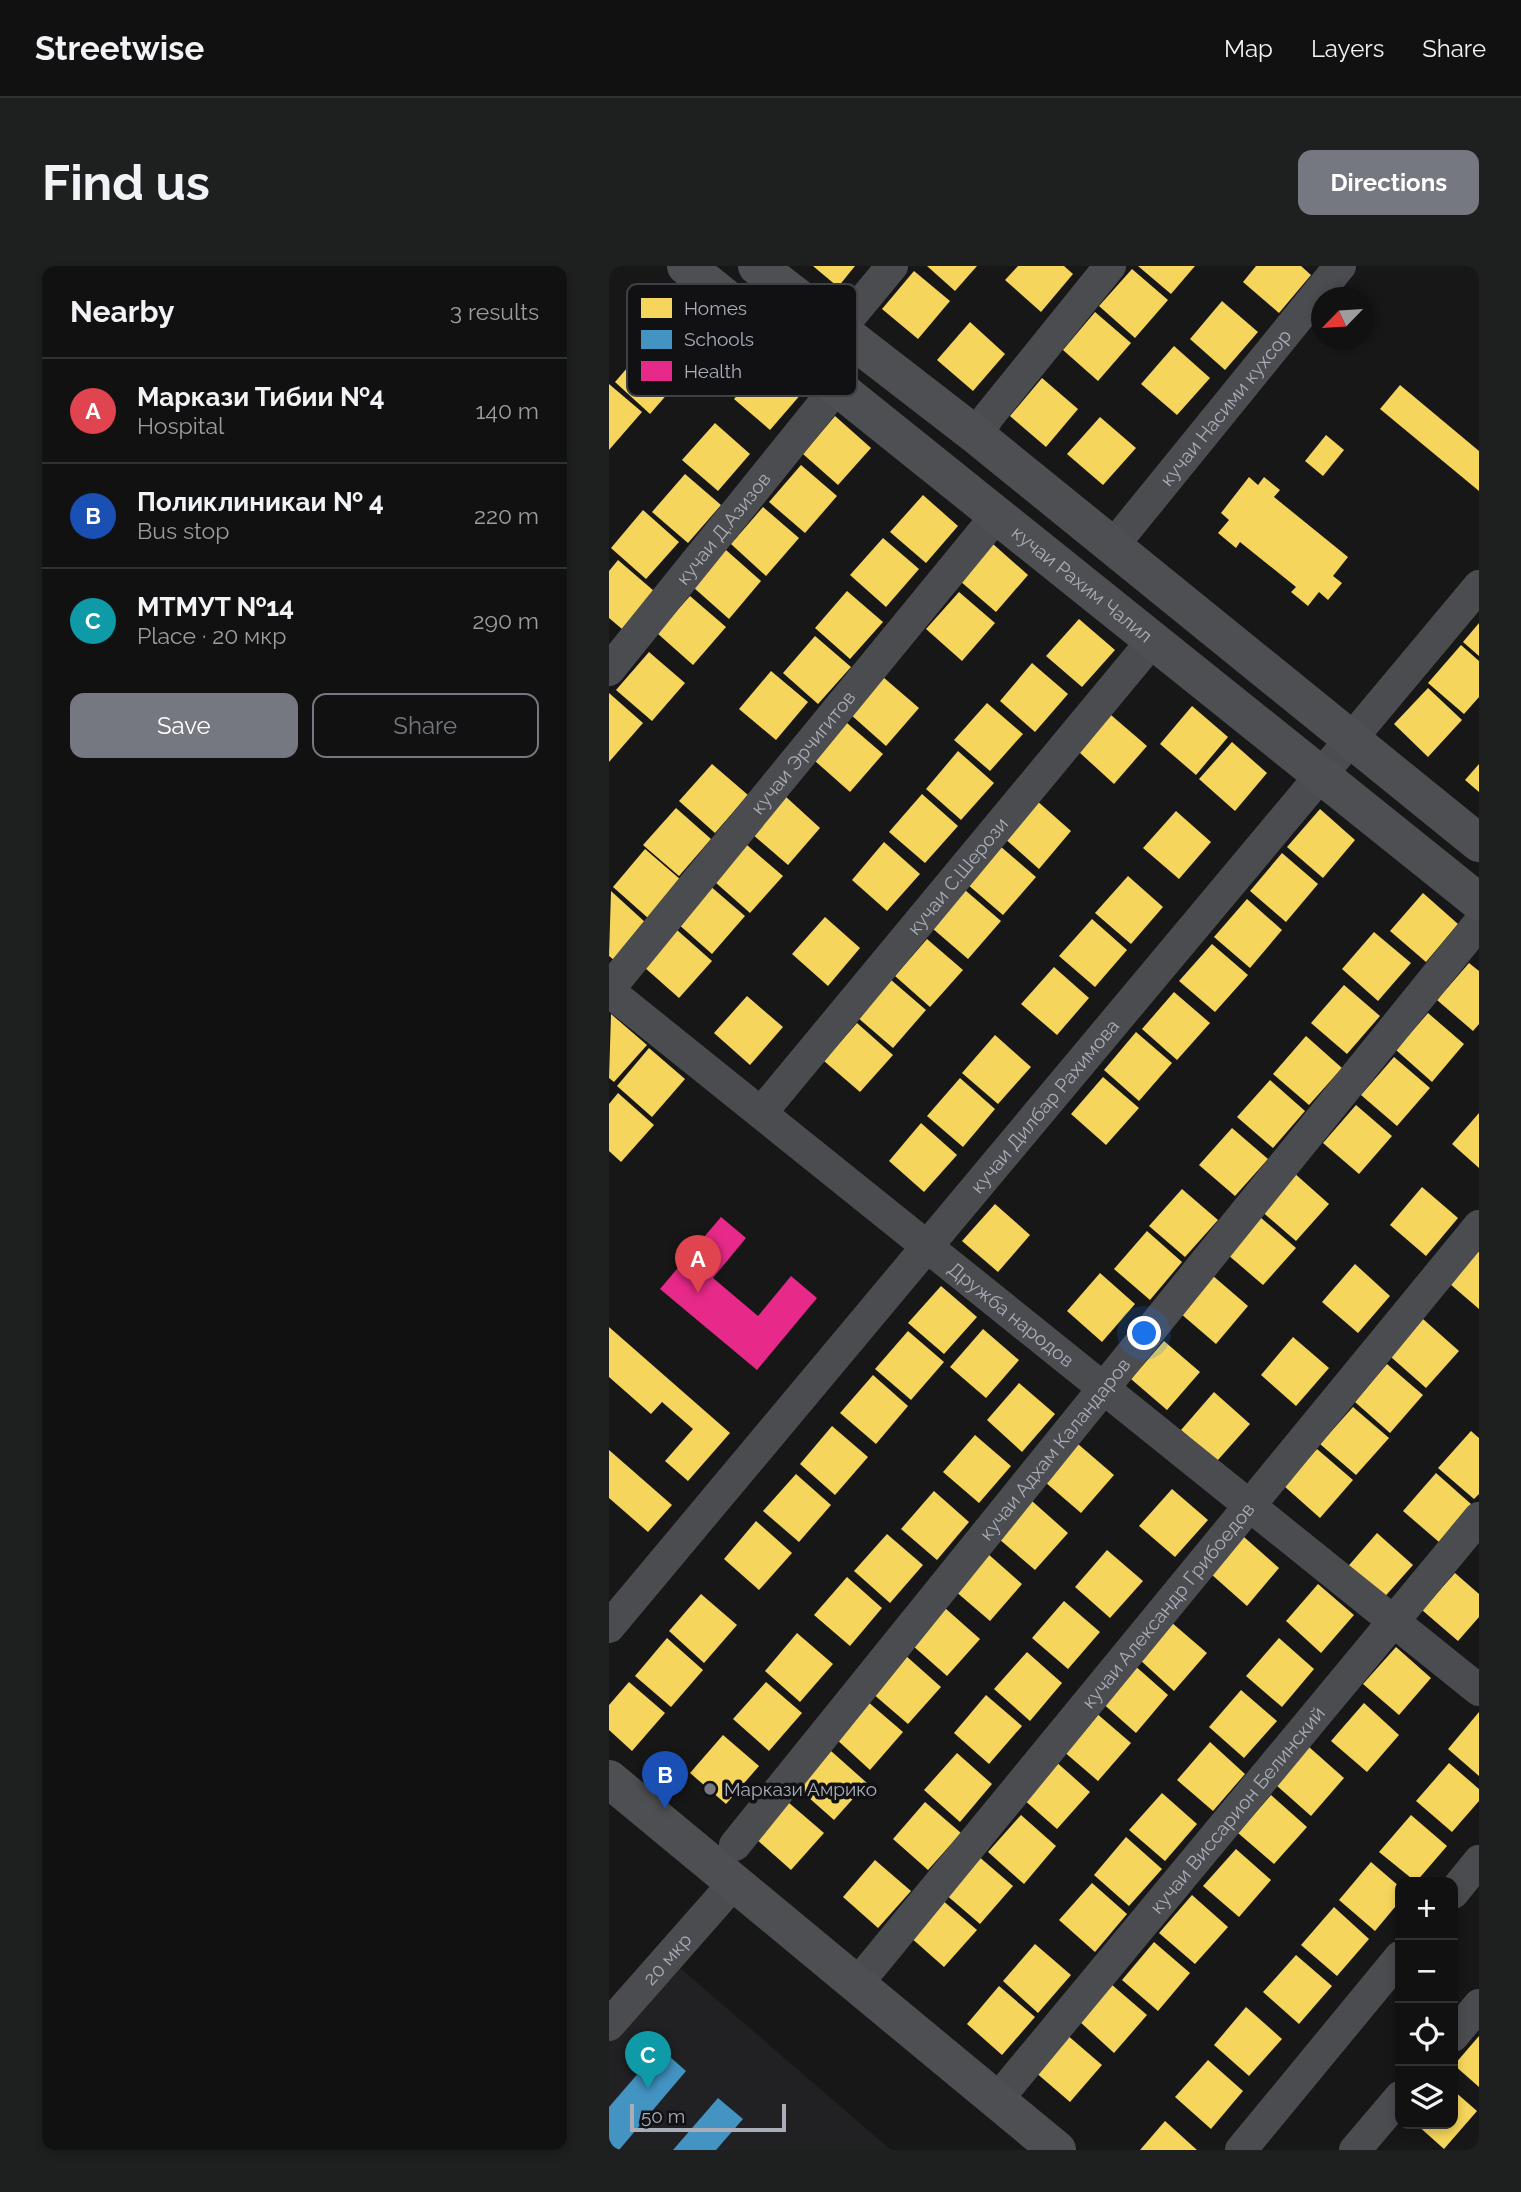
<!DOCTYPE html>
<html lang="en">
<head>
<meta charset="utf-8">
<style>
	body { margin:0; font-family:Raleway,sans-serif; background:#1e1f1f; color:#f1f3f6 }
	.controls { position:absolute; right:21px; bottom:21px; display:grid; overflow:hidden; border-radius:14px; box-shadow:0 4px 10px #0003 }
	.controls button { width:63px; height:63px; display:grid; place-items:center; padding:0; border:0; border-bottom:2px solid #303131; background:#111; color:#f1f3f6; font:35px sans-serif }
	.compass { position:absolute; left:702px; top:21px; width:63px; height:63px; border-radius:50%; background:#111; box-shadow:0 4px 10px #0003; rotate:245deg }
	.scale { position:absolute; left:21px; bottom:18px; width:156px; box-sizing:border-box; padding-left:7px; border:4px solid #a8adb8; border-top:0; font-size:19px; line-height:24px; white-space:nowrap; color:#a8adb8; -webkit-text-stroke:5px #111113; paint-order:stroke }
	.you { position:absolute; left:536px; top:1068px; width:24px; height:24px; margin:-18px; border:5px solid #fff; border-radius:50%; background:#1a73e8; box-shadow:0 0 0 10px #1a73e833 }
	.badge { display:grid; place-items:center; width:46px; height:46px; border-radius:50%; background:#757880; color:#fff; font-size:23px; font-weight:700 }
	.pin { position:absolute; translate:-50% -58px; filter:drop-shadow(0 2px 4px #0008) }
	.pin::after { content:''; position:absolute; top:37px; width:24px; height:21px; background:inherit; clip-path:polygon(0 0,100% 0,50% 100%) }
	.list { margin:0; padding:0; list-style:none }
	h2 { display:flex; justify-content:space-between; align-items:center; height:91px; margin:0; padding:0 28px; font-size:30px }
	h2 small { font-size:23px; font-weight:400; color:#9c9d9f }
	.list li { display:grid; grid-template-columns:46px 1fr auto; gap:21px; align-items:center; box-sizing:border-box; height:105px; padding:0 28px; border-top:2px solid #303131 }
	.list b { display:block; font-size:26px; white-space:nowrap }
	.list p { margin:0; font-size:23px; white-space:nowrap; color:#9c9d9f }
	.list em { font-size:23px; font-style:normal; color:#9c9d9f }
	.actions { display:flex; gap:14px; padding:21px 28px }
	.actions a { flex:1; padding:16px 0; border:2px solid #757880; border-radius:14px; text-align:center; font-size:24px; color:#757880 }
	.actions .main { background:#757880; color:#fff }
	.icon { flex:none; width:38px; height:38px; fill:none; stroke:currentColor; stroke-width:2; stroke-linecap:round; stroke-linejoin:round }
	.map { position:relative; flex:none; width:870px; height:1884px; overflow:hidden; border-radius:14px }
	header { display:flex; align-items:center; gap:42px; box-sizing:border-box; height:98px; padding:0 35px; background:#111; border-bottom:2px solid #303131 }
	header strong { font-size:33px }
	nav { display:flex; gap:38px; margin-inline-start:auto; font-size:24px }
	.intro { display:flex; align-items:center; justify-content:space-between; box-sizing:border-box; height:168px; padding:0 42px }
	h1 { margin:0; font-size:49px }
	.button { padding:18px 32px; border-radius:14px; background:#757880; color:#fff; font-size:24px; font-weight:700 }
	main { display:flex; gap:42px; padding:0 42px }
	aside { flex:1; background:#111; border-radius:14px; box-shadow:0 4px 10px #0003 }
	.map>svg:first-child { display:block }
</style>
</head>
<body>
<header>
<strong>Streetwise</strong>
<nav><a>Map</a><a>Layers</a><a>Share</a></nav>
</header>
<div class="intro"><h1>Find us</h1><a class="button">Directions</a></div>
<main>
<aside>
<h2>Nearby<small>3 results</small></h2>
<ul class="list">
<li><span class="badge" style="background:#e0444e">A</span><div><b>Маркази Тибии №4</b><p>Hospital</p></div><em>140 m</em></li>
<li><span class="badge" style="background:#1a4fb4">B</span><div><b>Поликлиникаи № 4</b><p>Bus stop</p></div><em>220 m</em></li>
<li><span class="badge" style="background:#0f9aa8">C</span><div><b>МТМУТ №14</b><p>Place · 20 мкр</p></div><em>290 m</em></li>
</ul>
<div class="actions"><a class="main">Save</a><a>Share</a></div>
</aside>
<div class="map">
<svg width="870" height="1884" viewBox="0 0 870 1884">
	<rect width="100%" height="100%" fill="#171717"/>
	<path fill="#212123" d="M63 1695 282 1884H0V1769Z"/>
	<g fill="#f6d55c">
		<path d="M204 0H246L229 21Z"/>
		<path d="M318 0H368L346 25Z"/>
		<path d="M409 0H455L464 8 432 46 396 14Z"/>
		<path d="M529 0H586L562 28Z"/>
		<path d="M647 0H692L702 9 670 47 634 16Z"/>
		<path d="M523 3 559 34 526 72 490 40Z"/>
		<path d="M305 5 341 35 309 73 273 43Z"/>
		<path d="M613 35 649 66 616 104 581 73Z"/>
		<path d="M486 46 522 77 489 115 454 84Z"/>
		<path d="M361 56 396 88 364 125 328 94Z"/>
		<path d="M38 79 74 110 41 148 6 116Z"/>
		<path d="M565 80 601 112 568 149 532 118Z"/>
		<path d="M157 96 193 127 161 164 125 133Z"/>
		<path d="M433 112 469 143 437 181 401 150Z"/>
		<path d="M0 118 33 146 0 184Z"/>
		<path d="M791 119 870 185V225L771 143Z"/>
		<path d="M226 150 262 182 229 219 194 188Z"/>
		<path d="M491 151 527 182 494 219 458 188Z"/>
		<path d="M106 157 141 188 109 225 73 194Z"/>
		<path d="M717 169 735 184 714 210 696 195Z"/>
		<path d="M192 199 228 230 196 267 160 236Z"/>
		<path d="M76 208 112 239 79 277 43 246Z"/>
		<path d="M640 211 649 219 655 211 671 224 665 231 739 291 724 310 733 317 719 334 710 326 699 340 682 326 687 321 631 276 627 282 609 267 620 254 612 247Z"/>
		<path d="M314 229 349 260 317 297 281 266Z"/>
		<path d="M154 241 190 272 157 310 122 278Z"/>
		<path d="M34 244 70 276 37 313 2 282Z"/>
		<path d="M274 272 310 303 277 341 241 309Z"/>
		<path d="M384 278 419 309 387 346 351 315Z"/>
		<path d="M117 284 152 315 120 353 84 321Z"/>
		<path d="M9 294 45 325 13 363 0 352V305Z"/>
		<path d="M238 325 274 356 241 393 206 362Z"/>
		<path d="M350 326 386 357 353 395 317 363Z"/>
		<path d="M81 330 117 361 84 399 48 367Z"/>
		<path d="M470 353 506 384 473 421 437 390Z"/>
		<path d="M870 357V390L854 376Z"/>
		<path d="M206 370 242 401 209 438 174 407Z"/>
		<path d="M852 379 870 395V431L855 448 819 417Z"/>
		<path d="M40 386 76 417 43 455 7 424Z"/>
		<path d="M423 397 459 428 426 466 391 435Z"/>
		<path d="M162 405 199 436 167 474 130 443Z"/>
		<path d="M274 411 310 442 277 480 241 448Z"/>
		<path d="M819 422 853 454 819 491 785 458Z"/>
		<path d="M0 427 34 457 0 496Z"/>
		<path d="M378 437 414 468 381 505 345 474Z"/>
		<path d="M583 440 619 471 587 509 551 478Z"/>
		<path d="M502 449 538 480 505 518 470 486Z"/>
		<path d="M238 457 274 488 241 526 206 495Z"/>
		<path d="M623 476 658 507 626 545 590 513Z"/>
		<path d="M349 485 385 517 352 554 317 523Z"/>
		<path d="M103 498 139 529 106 567 70 535Z"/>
		<path d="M870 498V526L856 514Z"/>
		<path d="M313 528 349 560 316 597 280 566Z"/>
		<path d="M176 530 211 562 179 599 143 568Z"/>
		<path d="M427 534 462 565 430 603 394 571Z"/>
		<path d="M67 542 102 573 70 610 34 579Z"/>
		<path d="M711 543 746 574 714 612 678 581Z"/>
		<path d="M567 545 602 576 570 613 534 582Z"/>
		<path d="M275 576 311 608 278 645 243 614Z"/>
		<path d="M138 579 174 610 141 647 106 616Z"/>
		<path d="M391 580 427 611 394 649 358 618Z"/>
		<path d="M36 583 72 614 39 652 4 621Z"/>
		<path d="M673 587 709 618 677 656 641 625Z"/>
		<path d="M519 610 554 641 522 678 486 647Z"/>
		<path d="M100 619 136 650 103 688 68 657Z"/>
		<path d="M356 624 392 655 359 693 323 662Z"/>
		<path d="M2 625 37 657 5 694 0 690Z"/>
		<path d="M814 627 849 658 817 696 781 665Z"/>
		<path d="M638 633 673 664 641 702 605 671Z"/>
		<path d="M216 651 251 682 219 720 183 688Z"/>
		<path d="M483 653 518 684 486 721 450 690Z"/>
		<path d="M68 664 103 695 70 732 35 701Z"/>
		<path d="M765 666 802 697 769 735 733 703Z"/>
		<path d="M318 673 354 704 321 741 286 710Z"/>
		<path d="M603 678 639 709 606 746 570 715Z"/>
		<path d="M860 697 870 705V758L864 765 828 734Z"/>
		<path d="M445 701 480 732 448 769 412 738Z"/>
		<path d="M281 713 317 744 284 782 248 751Z"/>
		<path d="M735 719 771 750 738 788 702 757Z"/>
		<path d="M565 726 601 757 568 794 533 763Z"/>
		<path d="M138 730 174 761 141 799 105 767Z"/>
		<path d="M819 747 855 778 823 816 787 784Z"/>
		<path d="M2 748 38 779 5 816 0 812Z"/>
		<path d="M248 757 284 789 251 826 215 795Z"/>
		<path d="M527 766 563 797 530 835 495 804Z"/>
		<path d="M386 769 422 801 389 838 353 807Z"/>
		<path d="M697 770 733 802 700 839 664 808Z"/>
		<path d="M40 782 76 813 43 851 8 820Z"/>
		<path d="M785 791 821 822 788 860 752 829Z"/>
		<path d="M494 811 530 842 497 879 462 848Z"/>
		<path d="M351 812 386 843 354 881 318 850Z"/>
		<path d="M661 814 696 845 664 882 628 851Z"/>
		<path d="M9 827 45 859 12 896 0 885V838Z"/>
		<path d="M747 839 783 870 750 908 714 877Z"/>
		<path d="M870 847V902L843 878Z"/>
		<path d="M312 857 348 889 315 926 280 895Z"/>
		<path d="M623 862 659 893 626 930 590 899Z"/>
		<path d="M684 906 720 938 687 975 651 944Z"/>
		<path d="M813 921 849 952 817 990 781 959Z"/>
		<path d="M573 923 609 954 576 991 540 960Z"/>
		<path d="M386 938 421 969 389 1006 353 975Z"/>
		<path d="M651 951 687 982 654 1019 618 988Z"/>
		<path d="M538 965 573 996 541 1034 505 1003Z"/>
		<path d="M870 985V1043L841 1018Z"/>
		<path d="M746 998 781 1030 749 1067 713 1036Z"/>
		<path d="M491 1007 526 1038 493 1076 458 1045Z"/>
		<path d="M603 1009 639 1040 607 1078 571 1047Z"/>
		<path d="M332 1020 368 1051 335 1088 299 1057Z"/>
		<path d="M814 1053 850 1085 817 1122 782 1091Z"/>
		<path d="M0 1061 121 1167 79 1215 56 1195 84 1163 53 1136 42 1148 0 1111Z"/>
		<path d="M374 1063 410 1094 377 1132 341 1101Z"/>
		<path d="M299 1065 335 1096 302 1134 266 1103Z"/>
		<path d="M684 1071 720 1102 687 1140 652 1109Z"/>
		<path d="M555 1075 591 1106 558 1144 522 1113Z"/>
		<path d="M778 1098 814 1129 781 1167 746 1136Z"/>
		<path d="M264 1109 299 1140 267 1178 231 1147Z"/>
		<path d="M410 1117 446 1148 413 1186 378 1154Z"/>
		<path d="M605 1126 641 1158 608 1195 572 1164Z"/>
		<path d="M744 1141 780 1172 747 1209 711 1178Z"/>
		<path d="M223 1160 259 1191 226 1229 191 1198Z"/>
		<path d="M862 1165 870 1172V1228L865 1233 829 1202Z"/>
		<path d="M366 1169 402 1200 370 1237 334 1206Z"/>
		<path d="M469 1178 505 1209 472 1247 436 1216Z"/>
		<path d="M708 1183 744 1214 711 1252 675 1220Z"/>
		<path d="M0 1184 63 1239 39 1266 0 1232Z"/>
		<path d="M827 1207 862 1238 830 1276 794 1245Z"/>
		<path d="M187 1208 222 1239 190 1276 154 1245Z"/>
		<path d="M563 1223 599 1254 566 1291 530 1260Z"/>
		<path d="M325 1225 360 1256 328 1294 292 1263Z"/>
		<path d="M423 1235 459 1267 426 1304 390 1273Z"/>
		<path d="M147 1255 183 1287 150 1324 115 1293Z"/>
		<path d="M768 1267 804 1299 771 1336 735 1305Z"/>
		<path d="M278 1268 314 1299 281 1337 245 1305Z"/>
		<path d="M635 1271 670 1302 638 1340 602 1308Z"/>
		<path d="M498 1284 534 1315 501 1352 466 1321Z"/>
		<path d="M378 1287 413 1318 381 1355 345 1324Z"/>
		<path d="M846 1307 870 1328V1351L849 1375 813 1344Z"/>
		<path d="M238 1311 273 1342 241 1380 205 1349Z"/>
		<path d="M709 1318 745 1349 712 1387 677 1355Z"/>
		<path d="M92 1328 128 1359 95 1397 60 1365Z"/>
		<path d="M455 1335 491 1366 459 1403 423 1372Z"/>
		<path d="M336 1342 371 1373 338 1410 303 1379Z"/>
		<path d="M562 1356 598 1387 565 1425 530 1393Z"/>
		<path d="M188 1367 224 1398 191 1436 156 1405Z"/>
		<path d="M58 1372 94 1404 62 1441 26 1410Z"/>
		<path d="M670 1372 705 1403 673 1441 637 1410Z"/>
		<path d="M787 1381 822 1412 790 1449 754 1418Z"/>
		<path d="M418 1386 453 1417 421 1455 385 1423Z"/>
		<path d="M296 1389 332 1421 299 1458 263 1427Z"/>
		<path d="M524 1398 559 1429 527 1467 491 1435Z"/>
		<path d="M20 1416 56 1447 23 1485 0 1464V1439Z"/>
		<path d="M157 1416 193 1447 160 1485 124 1453Z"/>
		<path d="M632 1424 668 1455 635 1492 600 1461Z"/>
		<path d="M377 1429 413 1460 380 1498 345 1467Z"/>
		<path d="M258 1435 294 1466 261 1504 226 1472Z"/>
		<path d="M755 1437 790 1469 758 1506 722 1475Z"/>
		<path d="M486 1446 522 1477 489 1515 453 1484Z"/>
		<path d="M870 1446V1510L839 1483Z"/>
		<path d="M114 1469 150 1500 117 1538 81 1507Z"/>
		<path d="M601 1476 636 1508 604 1545 568 1514Z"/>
		<path d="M700 1481 735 1512 702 1550 667 1519Z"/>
		<path d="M222 1485 258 1517 225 1554 190 1523Z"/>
		<path d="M348 1487 383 1518 351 1556 315 1524Z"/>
		<path d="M445 1494 481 1526 448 1563 413 1532Z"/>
		<path d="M840 1497 870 1523V1535L843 1566 807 1535Z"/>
		<path d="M553 1527 588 1558 556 1595 520 1564Z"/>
		<path d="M662 1529 698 1561 665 1598 629 1567Z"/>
		<path d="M179 1536 215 1567 182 1604 147 1573Z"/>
		<path d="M316 1536 352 1567 319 1604 284 1573Z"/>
		<path d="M412 1549 447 1580 415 1618 379 1586Z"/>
		<path d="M802 1549 838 1580 807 1616 770 1586Z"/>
		<path d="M517 1571 553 1603 520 1640 485 1609Z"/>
		<path d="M627 1583 662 1614 630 1651 594 1620Z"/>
		<path d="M368 1589 404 1620 371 1658 335 1627Z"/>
		<path d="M266 1594 302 1625 269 1662 234 1631Z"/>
		<path d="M762 1596 791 1621V1635L766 1665 730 1634Z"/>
		<path d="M483 1617 518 1648 486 1686 450 1654Z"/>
		<path d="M583 1629 619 1661 586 1698 550 1667Z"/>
		<path d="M332 1633 368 1664 335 1701 300 1670Z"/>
		<path d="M725 1641 760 1673 728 1710 692 1679Z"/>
		<path d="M545 1676 581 1707 549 1745 513 1714Z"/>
		<path d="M426 1678 462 1709 429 1747 394 1715Z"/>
		<path d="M687 1689 723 1720 690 1758 654 1726Z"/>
		<path d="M502 1718 538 1749 505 1787 470 1755Z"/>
		<path d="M390 1720 426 1751 393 1789 358 1758Z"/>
		<path d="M637 1741 673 1773 640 1810 605 1779Z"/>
		<path d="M457 1768 493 1799 461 1836 425 1805Z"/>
		<path d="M870 1770V1821L845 1799Z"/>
		<path d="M599 1794 634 1825 602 1863 566 1831Z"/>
		<path d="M844 1824 868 1845 835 1883 807 1858H844Z"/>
		<path d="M556 1855 588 1884H531Z"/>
	</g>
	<g fill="#4393c3">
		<path d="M51 1782 77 1805 10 1884H0V1841Z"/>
		<path d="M109 1832 134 1853 107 1884H64Z"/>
	</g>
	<path fill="#e7298a" d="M112 951 137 972 104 1012 149 1050 182 1010 208 1032 148 1104 51 1023Z"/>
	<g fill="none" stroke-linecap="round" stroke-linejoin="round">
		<g stroke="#4b4c50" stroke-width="32">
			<path d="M230 64 283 0"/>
			<path d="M368 170 379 151 501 0"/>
			<path id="s1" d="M503 281 731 0"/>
			<path id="s2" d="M0 404 228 121"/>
			<path id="s3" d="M0 723 388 249"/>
			<path id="s4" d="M0 725 870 1424"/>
			<path id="s5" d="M152 847 544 374"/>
			<path id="s6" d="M0 1361 870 320"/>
			<path id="s7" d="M126 1579 870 657"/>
			<path d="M844 1627 870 1595"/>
			<path id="s8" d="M248 1718 870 960"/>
			<path id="s9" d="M0 1759 125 1617"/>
			<path d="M844 1770 870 1739"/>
			<path id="s10" d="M387 1835 870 1252"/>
			<path d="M632 1884 791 1691"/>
			<path d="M746 1884 791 1831"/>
		</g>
		<g stroke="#4d4f52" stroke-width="38">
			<path id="s11" d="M77 0 870 636"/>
			<path d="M148 0 368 170 870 577"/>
			<path d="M0 1513 448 1884"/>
		</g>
	</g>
	<circle fill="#757880" stroke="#111113" stroke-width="2.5" cx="101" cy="1523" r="7"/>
	<g text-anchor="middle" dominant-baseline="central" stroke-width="7" stroke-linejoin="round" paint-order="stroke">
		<g font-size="19" fill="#a8adb8" stroke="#111113">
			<text stroke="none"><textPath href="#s1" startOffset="180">кучаи Насими кухсор</textPath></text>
			<text stroke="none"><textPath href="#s2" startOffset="182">кучаи Д.Азизов</textPath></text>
			<text stroke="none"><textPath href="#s11" startOffset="508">кучаи Рахим Чалил</textPath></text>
			<text stroke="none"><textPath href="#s3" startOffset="306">кучаи Эрчигитов</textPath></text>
			<text stroke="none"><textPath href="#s5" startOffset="308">кучаи С.Шерози</textPath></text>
			<text stroke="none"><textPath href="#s6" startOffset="679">кучаи Дилбар Рахимова</textPath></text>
			<text stroke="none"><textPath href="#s4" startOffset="516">Дружба народов</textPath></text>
			<text stroke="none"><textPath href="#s7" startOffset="509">кучаи Адхам Каландаров</textPath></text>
			<text stroke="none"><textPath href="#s8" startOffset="490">кучаи Александр Грибоедов</textPath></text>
			<text stroke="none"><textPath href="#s10" startOffset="378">кучаи Виссарион Белинский</textPath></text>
			<text stroke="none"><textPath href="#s9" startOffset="88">20 мкр</textPath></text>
		</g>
		<g font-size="19" fill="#a8adb8" stroke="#111113" text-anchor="start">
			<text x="115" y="1523">Маркази Амрико</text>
		</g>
	</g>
	<rect x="18" y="18" width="230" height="112" rx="10" fill="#111113" stroke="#3e4045" stroke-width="2"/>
	<rect x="32" y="32" width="31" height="20" fill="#f6d55c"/>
	<rect x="32" y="64" width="31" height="19" fill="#4393c3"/>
	<rect x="32" y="95" width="31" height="20" fill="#e7298a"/>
	<g font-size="19" fill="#a8adb8">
		<text x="75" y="49">Homes</text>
		<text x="75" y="80">Schools</text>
		<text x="75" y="112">Health</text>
	</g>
</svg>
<div class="controls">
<button>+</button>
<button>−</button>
<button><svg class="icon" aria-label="locate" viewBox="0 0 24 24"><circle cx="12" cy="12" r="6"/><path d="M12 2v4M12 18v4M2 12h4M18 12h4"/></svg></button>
<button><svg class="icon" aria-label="layers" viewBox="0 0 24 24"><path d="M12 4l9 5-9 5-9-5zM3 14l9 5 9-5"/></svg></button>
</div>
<svg class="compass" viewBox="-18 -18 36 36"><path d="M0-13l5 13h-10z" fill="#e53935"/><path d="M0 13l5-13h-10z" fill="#9c9d9f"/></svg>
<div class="scale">50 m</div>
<div class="you"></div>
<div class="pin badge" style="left:89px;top:1027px;background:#e0444e">A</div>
<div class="pin badge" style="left:56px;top:1543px;background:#1a4fb4">B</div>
<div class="pin badge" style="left:39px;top:1823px;background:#0f9aa8">C</div>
</div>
</main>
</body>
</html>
